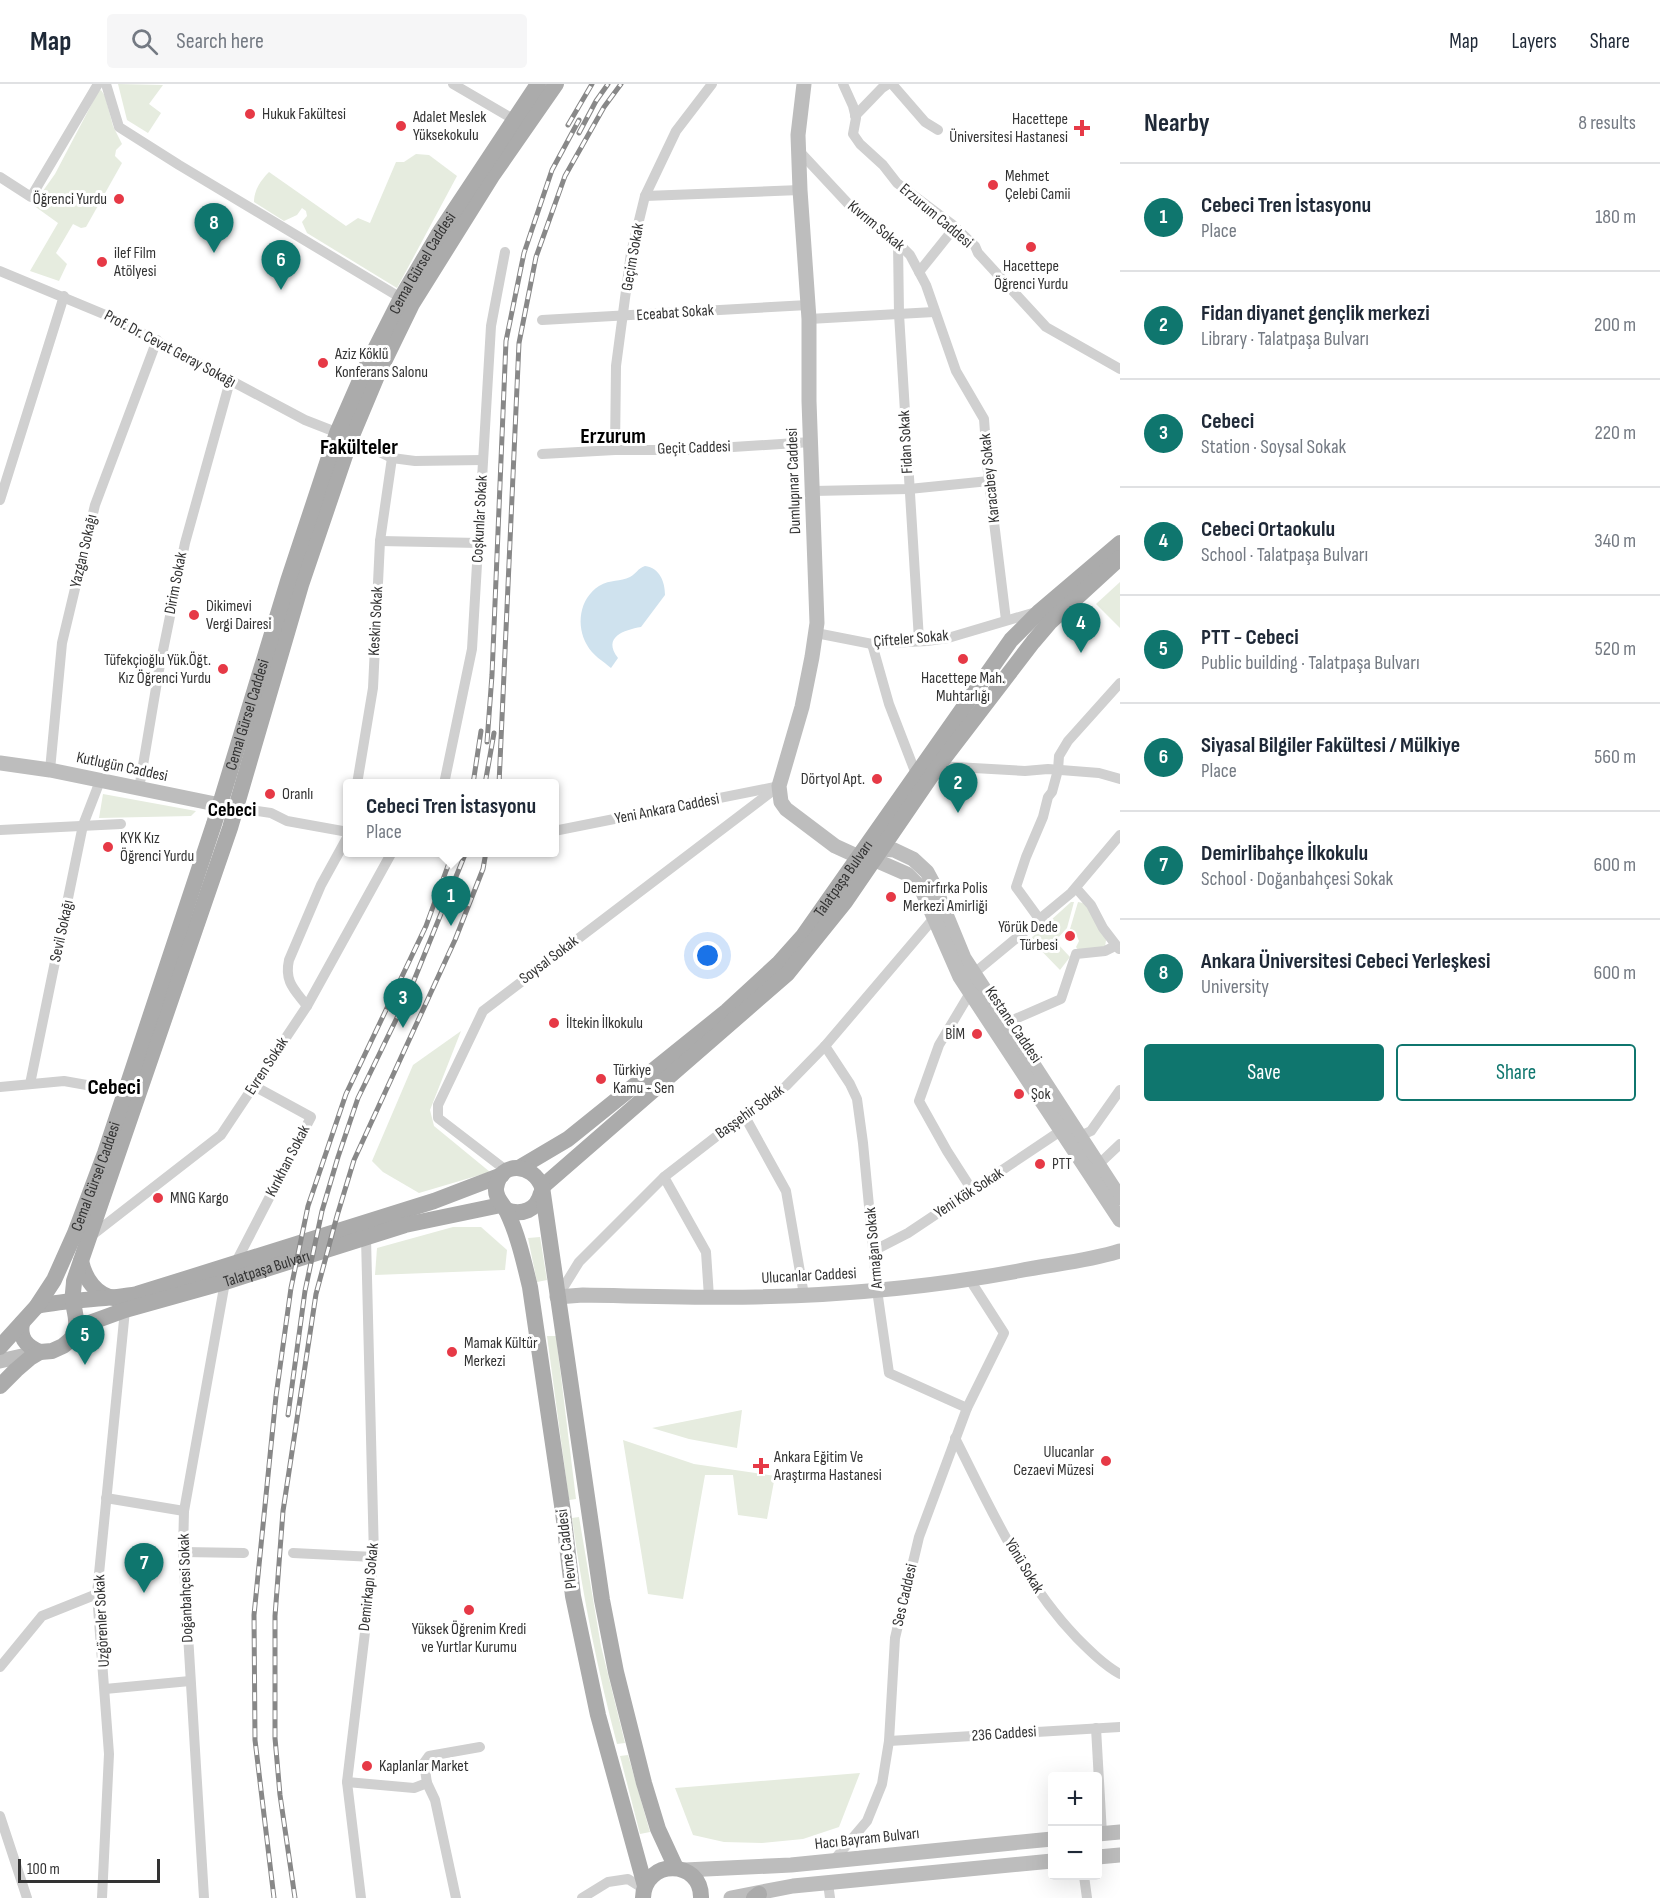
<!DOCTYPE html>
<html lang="en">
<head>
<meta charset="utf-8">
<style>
	body { margin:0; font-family:"Sofia Sans Condensed",sans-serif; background:#f6f6f7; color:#1f2937 }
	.controls { position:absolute; right:18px; bottom:18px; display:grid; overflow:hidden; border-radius:6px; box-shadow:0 6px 24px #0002 }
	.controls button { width:54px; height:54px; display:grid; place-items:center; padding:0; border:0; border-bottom:2px solid #e0e1e3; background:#fff; color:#1f2937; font:30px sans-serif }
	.scale { position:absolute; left:18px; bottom:15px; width:142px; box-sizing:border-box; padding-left:6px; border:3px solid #333; border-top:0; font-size:16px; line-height:21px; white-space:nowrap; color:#333; -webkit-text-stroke:4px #fff; paint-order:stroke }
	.you { position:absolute; left:708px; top:872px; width:21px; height:21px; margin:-15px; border:4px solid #fff; border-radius:50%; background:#1a73e8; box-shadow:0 0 0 9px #1a73e833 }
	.badge { display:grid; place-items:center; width:39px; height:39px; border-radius:50%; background:#0f766e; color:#fff; font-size:20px; font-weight:700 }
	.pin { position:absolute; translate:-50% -50px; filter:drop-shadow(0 2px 3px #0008) }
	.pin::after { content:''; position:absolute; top:32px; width:21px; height:18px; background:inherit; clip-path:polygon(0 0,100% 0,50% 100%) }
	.popup { position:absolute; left:343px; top:695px; width:216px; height:78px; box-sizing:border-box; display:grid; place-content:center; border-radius:6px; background:#fff; filter:drop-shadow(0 2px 4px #0005); font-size:20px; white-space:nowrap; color:#747a83 }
	.popup b { font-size:22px; color:#1f2937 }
	.popup::after { content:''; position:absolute; left:50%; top:100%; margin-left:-12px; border:12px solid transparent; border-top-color:#fff }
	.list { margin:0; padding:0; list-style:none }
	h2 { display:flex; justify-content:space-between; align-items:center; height:78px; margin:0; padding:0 24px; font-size:26px }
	h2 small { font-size:20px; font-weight:400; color:#747a83 }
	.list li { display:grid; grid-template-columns:39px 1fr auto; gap:18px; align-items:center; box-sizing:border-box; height:108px; padding:0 24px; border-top:2px solid #e0e1e3 }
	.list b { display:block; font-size:22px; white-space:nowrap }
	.list p { margin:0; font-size:20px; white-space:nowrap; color:#747a83 }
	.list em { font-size:20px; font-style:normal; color:#747a83 }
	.actions { display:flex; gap:12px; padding:18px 24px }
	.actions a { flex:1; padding:14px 0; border:2px solid #0f766e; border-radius:6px; text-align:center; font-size:21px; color:#0f766e }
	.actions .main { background:#0f766e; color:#fff }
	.icon { flex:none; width:33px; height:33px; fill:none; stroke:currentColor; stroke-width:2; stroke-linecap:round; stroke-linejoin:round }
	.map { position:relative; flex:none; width:1120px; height:1814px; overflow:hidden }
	header { display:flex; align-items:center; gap:36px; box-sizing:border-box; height:84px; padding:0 30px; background:#fff; border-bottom:2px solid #e0e1e3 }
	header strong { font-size:28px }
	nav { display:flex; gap:33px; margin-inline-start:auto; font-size:21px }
	.search { width:420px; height:54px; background:#f6f6f7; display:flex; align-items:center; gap:15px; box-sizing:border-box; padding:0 21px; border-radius:6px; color:#747a83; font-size:22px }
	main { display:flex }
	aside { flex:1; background:#fff }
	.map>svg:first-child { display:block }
</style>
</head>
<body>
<header>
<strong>Map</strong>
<div class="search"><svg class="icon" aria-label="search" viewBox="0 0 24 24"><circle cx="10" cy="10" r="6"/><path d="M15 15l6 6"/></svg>Search here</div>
<nav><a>Map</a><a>Layers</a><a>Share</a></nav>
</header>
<main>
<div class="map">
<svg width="1120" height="1814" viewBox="0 0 1120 1814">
	<rect width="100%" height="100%" fill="#fff"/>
	<g fill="#e6ecdf">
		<path d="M118 0 163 1 149 20 161 29 148 49 127 36Z"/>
		<path d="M101 6 105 12 113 42 122 60 116 66 115 72 122 79 86 143 81 144 73 140 56 169 67 180 59 197 30 187 58 139 33 121 55 90 98 8Z"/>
		<path d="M416 70 429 71 457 92 397 204 307 149 302 138 307 132 306 127 302 124 297 131 284 137 254 118C254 106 261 96 269 88L346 142 358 134 370 139 396 78H404Z"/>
		<path d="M1120 498V544L1096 520Z"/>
		<path d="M103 710 196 727 191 732 99 734Z"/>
		<path d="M1071 818H1074L1067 844 1055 857 1070 873 1060 886 1030 855Z"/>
		<path d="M1078 818 1088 820 1106 856 1105 864 1079 867 1076 863 1079 857 1075 847 1070 845Z"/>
		<path d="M461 947 430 1026 434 1042 490 1088 419 1109 383 1088 372 1077 413 981Z"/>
		<path d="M453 1143H481L507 1166 505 1186 375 1191 377 1164Z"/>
		<path d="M540 1153 547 1196 537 1198 528 1154Z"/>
		<path d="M547 1252H556L576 1415 569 1416Z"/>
		<path d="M742 1326 737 1364 689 1355 652 1344Z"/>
		<path d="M623 1356 694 1380 775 1392 767 1435 738 1431 733 1391H705L683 1515 648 1510Z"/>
		<path d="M579 1433 601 1562 625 1659 617 1660C597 1584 583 1513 572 1434Z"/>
		<path d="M628 1671 650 1748 640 1750 620 1672Z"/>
		<path d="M860 1689 839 1743 803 1755 762 1759 724 1758 693 1751 675 1704Z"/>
	</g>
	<path fill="#cfe2ee" d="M645 482C660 484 665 498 665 511L641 543C624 546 602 553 618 574L611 584C603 577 592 571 587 561 576 542 579 515 599 502 611 495 620 498 630 493 636 490 638 484 645 482Z"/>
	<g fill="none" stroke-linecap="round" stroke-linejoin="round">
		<g stroke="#d0d0d0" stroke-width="10">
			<path d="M106 0 119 43 179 81 406 217"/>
			<path d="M453 0 513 35"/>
			<path d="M843 0 853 22 856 34 853 50 860 60 883 81 897 99 953 141 975 162 978 169 1046 243 1120 285"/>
			<path d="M892 0 925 38 938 46"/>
			<path d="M855 32 882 4 888 0"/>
			<path d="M799 67 854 126 898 159 910 171 926 201 956 287 984 335 988 389 1006 536"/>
			<path d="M0 93 31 113 98 0"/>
			<path d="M645 112 800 106"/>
			<path d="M898 159 899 230 919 556"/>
			<path d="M0 187 113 234 305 336 351 354 392 374 415 377 482 376"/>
			<path d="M919 188 955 143"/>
			<path d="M809 235 934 228"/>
			<path d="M542 236 808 221"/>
			<path d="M615 366 616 282 631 169 645 112 676 47 712 0"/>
			<path d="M542 370 615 366H686L811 358"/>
			<path d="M813 407 909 405 989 397"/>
			<path d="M0 416 64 212"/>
			<path d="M380 457 479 459"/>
			<path d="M816 549 872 560 927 557 948 554 1036 528"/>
			<path d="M872 560 889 620 916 690"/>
			<path d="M938 682 1025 687 1048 685 1099 689 1120 695"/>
			<path d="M50 686 62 559 95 421 157 256"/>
			<path d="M357 700 373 604 380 457 392 374"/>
			<path d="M444 700 472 565 491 242 505 168"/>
			<path d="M139 705 159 586 185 459 230 297"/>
			<path d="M236 724 271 729 287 737 348 748"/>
			<path d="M0 746 121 740"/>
			<path d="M554 747 775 703"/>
			<path d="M1076 804 1091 821 1103 844 1119 865"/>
			<path d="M1040 836 1016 803 1026 773 1043 733 1048 713 1052 708 1058 686 1059 672 1068 657 1120 599"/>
			<path d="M973 890 1071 809 1120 751"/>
			<path d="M970 909 939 961 919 1017 947 1067 972 1106"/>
			<path d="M307 922C295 906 284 898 289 876L321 801 348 752"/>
			<path d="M1006 939 1061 915 1076 870 1105 867 1115 862"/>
			<path d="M825 962 850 1000 857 1015 863 1059 877 1206 889 1289 967 1324"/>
			<path d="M30 1000 83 741 100 697"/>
			<path d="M0 1003 64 997 126 1008"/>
			<path d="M744 1031 786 1107 804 1211"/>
			<path d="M1080 1052 1091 1047 1120 1006"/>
			<path d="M1099 1080 1120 1060"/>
			<path d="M507 1087 438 1034V1021L483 927 779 702"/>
			<path d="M664 1093 706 1168 709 1213"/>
			<path d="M91 1152 221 1051 307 922 392 768"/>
			<path d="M873 1167 908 1149 1062 1046"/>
			<path d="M236 1178 311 1033 254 1002"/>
			<path d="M558 1212 579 1178 664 1093 744 1031 786 1002 825 962 934 834"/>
			<path d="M955 1354C990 1423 1022 1497 1077 1554 1090 1567 1104 1581 1120 1590"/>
			<path d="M106 1414 184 1427"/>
			<path d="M183 1468 244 1469"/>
			<path d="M293 1469 374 1473"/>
			<path d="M0 1583 42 1532 97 1510"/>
			<path d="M105 1605 190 1597"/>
			<path d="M1096 1644 1102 1750"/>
			<path d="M889 1657 1120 1643"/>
			<path d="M347 1698 414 1704 427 1699 424 1679 429 1672 480 1663"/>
			<path d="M427 1699 435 1716 456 1814"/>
			<path d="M0 1732 27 1814"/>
			<path d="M834 1776 867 1737 882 1700 889 1657 895 1554 919 1453 967 1324 1004 1249 970 1196"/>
			<path d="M1084 1792 1087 1814"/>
			<path d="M828 1799 830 1814"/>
			<path d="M102 1814 109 1670 97 1510 125 1226"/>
			<path d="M204 1814 183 1468 184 1427 225 1198"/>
			<path d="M361 1814 347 1698 374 1473 366 1154"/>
			<path d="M582 1814 608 1798 628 1795 644 1805"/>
		</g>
		<g stroke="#bdbdbd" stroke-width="15">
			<path d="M804 0 798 51 800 106 809 235V317L817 539 812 573 802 623 779 702 781 718 786 725 835 762 859 773"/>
			<path d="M0 679 50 686 230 723"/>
			<path d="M883 765 894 766 913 775 927 788 934 801 964 874 1120 1114"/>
			<path d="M875 776 907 790 921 804 960 893 1120 1136"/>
			<path d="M557 1213 583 1211C641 1212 698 1214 756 1213 844 1211 932 1203 1018 1187 1052 1180 1086 1178 1120 1167"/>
			<path d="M0 1277 40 1268"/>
			<path d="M1098 1750 1120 1748"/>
			<path d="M1098 1773 1120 1771"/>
			<path d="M685 1786 791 1781 1052 1755"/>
			<path d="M731 1814 793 1802 1052 1777"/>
		</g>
		<g stroke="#ababab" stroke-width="16">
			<path id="s1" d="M519 1084 568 1055 727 927 778 880 803 852 1011 556 1040 527 1120 459"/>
			<path d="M542 1103 787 890 845 818 938 682 1033 558 1050 538 1120 474"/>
			<path d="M506 1126C522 1132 537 1126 541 1109"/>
			<path d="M81 1177C85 1195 96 1211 114 1214"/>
			<path d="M37 1222C70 1215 104 1216 137 1210L434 1117 502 1091"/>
			<path d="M22 1239C19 1254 26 1262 40 1268"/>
			<path d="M71 1255C80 1237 75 1234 73 1217 72 1211 74 1203 74 1197L230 744 301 501 351 354 377 292 412 220 492 92 556 0"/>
			<path id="s2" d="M0 1263 37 1222 54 1196 75 1149 105 1069 214 740 288 497 337 349 365 285 401 214 438 151 538 0"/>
			<path id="s3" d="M0 1302 16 1286 30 1274 40 1268 52 1267 63 1262 92 1238 125 1226 225 1198 405 1141 501 1121"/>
			<path d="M645 1802 598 1631 573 1512 563 1428 530 1203C524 1178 518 1151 507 1128 503 1119 495 1115 496 1104 500 1076 533 1079 542 1103L602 1516 616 1588 644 1699 658 1745 676 1784"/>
			<path d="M643 1814C644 1774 702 1775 701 1814"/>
			<path d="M754 1814 759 1810"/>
		</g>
		<defs>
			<g id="rail">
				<path d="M568 41 592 0"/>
				<path d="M579 49 596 17 608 0"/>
				<path d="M487 658 492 591 506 257 524 169 552 86 579 36"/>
				<path d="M473 700 481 647"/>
				<path d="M485 700 494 649"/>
				<path d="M499 700 519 259 536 173 565 92 604 23 621 0"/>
				<path d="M288 1331 305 1207 322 1127 338 1073 358 1014 408 911 466 768"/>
				<path d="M274 1814 255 1656 254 1531 276 1312 291 1204 308 1122 346 1010 426 842 453 768"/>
				<path d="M295 1814 280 1711 275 1654V1532L283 1427 316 1210 337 1132 354 1076 455 856 483 785 486 768"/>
			</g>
		</defs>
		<use href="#rail" stroke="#888" stroke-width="5"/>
		<use href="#rail" stroke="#fff" stroke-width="3" stroke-dasharray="9" stroke-linecap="butt"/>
	</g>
	<g fill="#e63946" stroke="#fff" stroke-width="2">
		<circle cx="250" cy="30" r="6"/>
		<circle cx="401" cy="42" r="6"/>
		<path d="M1079 35h6v6h6v6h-6v6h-6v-6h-6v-6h6z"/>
		<circle cx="993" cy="101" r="6"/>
		<circle cx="119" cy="115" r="6"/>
		<circle cx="1031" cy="163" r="6"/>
		<circle cx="102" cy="178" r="6"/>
		<circle cx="323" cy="279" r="6"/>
		<circle cx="194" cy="531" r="6"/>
		<circle cx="963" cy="575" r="6"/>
		<circle cx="223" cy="585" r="6"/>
		<circle cx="877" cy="695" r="6"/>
		<circle cx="270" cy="710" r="6"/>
		<circle cx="108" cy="763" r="6"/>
		<circle cx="891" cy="813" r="6"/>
		<circle cx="1070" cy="852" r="6"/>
		<circle cx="554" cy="939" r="6"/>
		<circle cx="977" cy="950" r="6"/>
		<circle cx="601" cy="995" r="6"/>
		<circle cx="1019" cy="1010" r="6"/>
		<circle cx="1040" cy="1080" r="6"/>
		<circle cx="158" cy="1114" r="6"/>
		<circle cx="452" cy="1268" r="6"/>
		<circle cx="1106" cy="1377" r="6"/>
		<path d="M758 1373h6v6h6v6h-6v6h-6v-6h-6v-6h6z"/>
		<circle cx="469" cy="1526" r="6"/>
		<circle cx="367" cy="1682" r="6"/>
	</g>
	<g text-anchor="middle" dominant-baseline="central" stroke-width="6" stroke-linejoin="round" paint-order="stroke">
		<g font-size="16" fill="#333" stroke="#fff" text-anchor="start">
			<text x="262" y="30">Hukuk Fakültesi</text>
			<text x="413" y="33">Adalet Meslek<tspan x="413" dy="18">Yüksekokulu</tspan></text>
			<text x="1068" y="35" text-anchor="end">Hacettepe<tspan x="1068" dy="18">Üniversitesi Hastanesi</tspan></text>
			<text x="1005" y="92">Mehmet<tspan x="1005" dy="18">Çelebi Camii</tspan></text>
			<text x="107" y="115" text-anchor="end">Öğrenci Yurdu</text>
			<text x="114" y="169">ilef Film<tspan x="114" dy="18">Atölyesi</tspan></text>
			<text x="1031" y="182" text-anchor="middle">Hacettepe<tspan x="1031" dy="18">Öğrenci Yurdu</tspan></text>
			<text x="335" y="270">Aziz Köklü<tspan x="335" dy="18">Konferans Salonu</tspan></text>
			<text x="206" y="522">Dikimevi<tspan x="206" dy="18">Vergi Dairesi</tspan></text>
			<text x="211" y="576" text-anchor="end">Tüfekçioğlu Yük.Öğt.<tspan x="211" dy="18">Kız Öğrenci Yurdu</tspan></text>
			<text x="963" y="594" text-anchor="middle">Hacettepe Mah.<tspan x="963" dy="18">Muhtarlığı</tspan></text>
			<text x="865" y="695" text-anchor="end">Dörtyol Apt.</text>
			<text x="282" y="710">Oranlı</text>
			<text x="120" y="754">KYK Kız<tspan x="120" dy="18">Öğrenci Yurdu</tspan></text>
			<text x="903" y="804">Demirfırka Polis<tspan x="903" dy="18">Merkezi Amirliği</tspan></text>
			<text x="1058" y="843" text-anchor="end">Yörük Dede<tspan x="1058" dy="18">Türbesi</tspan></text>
			<text x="566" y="939">İltekin İlkokulu</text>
			<text x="965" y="950" text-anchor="end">BİM</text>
			<text x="613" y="986">Türkiye<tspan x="613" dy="18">Kamu - Sen</tspan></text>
			<text x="1031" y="1010">Şok</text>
			<text x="1052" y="1080">PTT</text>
			<text x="170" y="1114">MNG Kargo</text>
			<text x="464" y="1259">Mamak Kültür<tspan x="464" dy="18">Merkezi</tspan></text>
			<text x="1094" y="1368" text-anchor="end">Ulucanlar<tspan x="1094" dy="18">Cezaevi Müzesi</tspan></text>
			<text x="774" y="1373">Ankara Eğitim Ve<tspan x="774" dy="18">Araştırma Hastanesi</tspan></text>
			<text x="469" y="1545" text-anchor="middle">Yüksek Öğrenim Kredi<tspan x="469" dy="18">ve Yurtlar Kurumu</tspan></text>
			<text x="379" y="1682">Kaplanlar Market</text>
		</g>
		<g font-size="16" fill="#333" stroke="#fff">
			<text transform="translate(936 132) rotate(40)">Erzurum Caddesi</text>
			<text transform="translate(876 142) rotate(40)">Kıvrım Sokak</text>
			<text transform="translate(633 173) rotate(-80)">Geçim Sokak</text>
			<text stroke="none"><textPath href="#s2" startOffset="1170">Cemal Gürsel Caddesi</textPath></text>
			<text transform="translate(675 229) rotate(-4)">Eceabat Sokak</text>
			<text transform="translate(170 265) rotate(28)">Prof. Dr. Cevat Geray Sokağı</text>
			<text transform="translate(906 358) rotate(-93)">Fidan Sokak</text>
			<text transform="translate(694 364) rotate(-2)">Geçit Caddesi</text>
			<text transform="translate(990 394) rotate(-96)">Karacabey Sokak</text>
			<text transform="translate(794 397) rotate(-92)">Dumlupınar Caddesi</text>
			<text transform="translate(480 435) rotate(-87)">Coşkunlar Sokak</text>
			<text transform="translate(84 467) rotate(-77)">Yazgan Sokağı</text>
			<text transform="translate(176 499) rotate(-79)">Dirim Sokak</text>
			<text transform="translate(376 537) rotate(-87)">Keskin Sokak</text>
			<text transform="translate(911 555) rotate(-5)">Çifteler Sokak</text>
			<text stroke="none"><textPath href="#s2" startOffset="684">Cemal Gürsel Caddesi</textPath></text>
			<text transform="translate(122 683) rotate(12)">Kutlugün Caddesi</text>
			<text transform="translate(667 725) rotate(-11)">Yeni Ankara Caddesi</text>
			<text stroke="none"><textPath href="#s1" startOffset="438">Talatpaşa Bulvarı</textPath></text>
			<text transform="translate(62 847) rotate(-78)">Sevil Sokağı</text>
			<text transform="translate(549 876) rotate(-37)">Soysal Sokak</text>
			<text transform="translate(1013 941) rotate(56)">Kestane Caddesi</text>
			<text transform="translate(267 982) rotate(-57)">Evren Sokak</text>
			<text transform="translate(750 1028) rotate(-36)">Başşehir Sokak</text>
			<text transform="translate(288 1077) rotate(-63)">Kırıkhan Sokak</text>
			<text stroke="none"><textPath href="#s2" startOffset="198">Cemal Gürsel Caddesi</textPath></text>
			<text transform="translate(969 1109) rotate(-33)">Yeni Kök Sokak</text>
			<text transform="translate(874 1164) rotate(-95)">Armağan Sokak</text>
			<text stroke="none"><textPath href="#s3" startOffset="297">Talatpaşa Bulvarı</textPath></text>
			<text transform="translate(809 1192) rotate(-3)">Ulucanlar Caddesi</text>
			<text transform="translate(567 1465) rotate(-97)">Plevne Caddesi</text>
			<text transform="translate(1024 1482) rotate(59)">Yönü Sokak</text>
			<text transform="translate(369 1503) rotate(-84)">Demirkapı Sokak</text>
			<text transform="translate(186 1504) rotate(-92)">Doğanbahçesi Sokak</text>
			<text transform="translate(905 1511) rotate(-77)">Ses Caddesi</text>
			<text transform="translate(102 1537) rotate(-93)">Uzgörenler Sokak</text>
			<text transform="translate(1004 1650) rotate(-4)">236 Caddesi</text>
			<text transform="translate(867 1755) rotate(-6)">Hacı Bayram Bulvarı</text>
		</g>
		<g font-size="20" font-weight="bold" fill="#000" stroke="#fff">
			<text x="232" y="726">Cebeci</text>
		</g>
		<g font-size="22" font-weight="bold" fill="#000" stroke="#fff">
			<text x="613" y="352">Erzurum</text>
			<text x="359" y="363">Fakülteler</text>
			<text x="114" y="1003">Cebeci</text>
		</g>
	</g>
</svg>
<div class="controls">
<button>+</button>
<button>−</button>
</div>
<div class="scale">100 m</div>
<div class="you"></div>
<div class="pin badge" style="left:451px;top:842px">1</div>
<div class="popup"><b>Cebeci Tren İstasyonu</b>Place</div>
<div class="pin badge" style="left:958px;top:729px">2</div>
<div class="pin badge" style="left:403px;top:944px">3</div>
<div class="pin badge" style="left:1081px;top:569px">4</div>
<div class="pin badge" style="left:85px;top:1281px">5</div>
<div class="pin badge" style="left:281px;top:206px">6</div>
<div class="pin badge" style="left:144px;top:1509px">7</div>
<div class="pin badge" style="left:214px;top:169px">8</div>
</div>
<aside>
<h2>Nearby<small>8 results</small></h2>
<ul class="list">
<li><span class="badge">1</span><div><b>Cebeci Tren İstasyonu</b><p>Place</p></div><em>180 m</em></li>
<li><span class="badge">2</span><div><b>Fidan diyanet gençlik merkezi</b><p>Library · Talatpaşa Bulvarı</p></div><em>200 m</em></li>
<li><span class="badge">3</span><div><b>Cebeci</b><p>Station · Soysal Sokak</p></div><em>220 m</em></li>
<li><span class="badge">4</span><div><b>Cebeci Ortaokulu</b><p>School · Talatpaşa Bulvarı</p></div><em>340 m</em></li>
<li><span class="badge">5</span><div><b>PTT - Cebeci</b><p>Public building · Talatpaşa Bulvarı</p></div><em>520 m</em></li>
<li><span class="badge">6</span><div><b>Siyasal Bilgiler Fakültesi / Mülkiye</b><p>Place</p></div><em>560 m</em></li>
<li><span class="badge">7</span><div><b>Demirlibahçe İlkokulu</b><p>School · Doğanbahçesi Sokak</p></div><em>600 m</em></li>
<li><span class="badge">8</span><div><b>Ankara Üniversitesi Cebeci Yerleşkesi</b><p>University</p></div><em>600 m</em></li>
</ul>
<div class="actions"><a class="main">Save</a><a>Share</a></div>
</aside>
</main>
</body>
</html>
